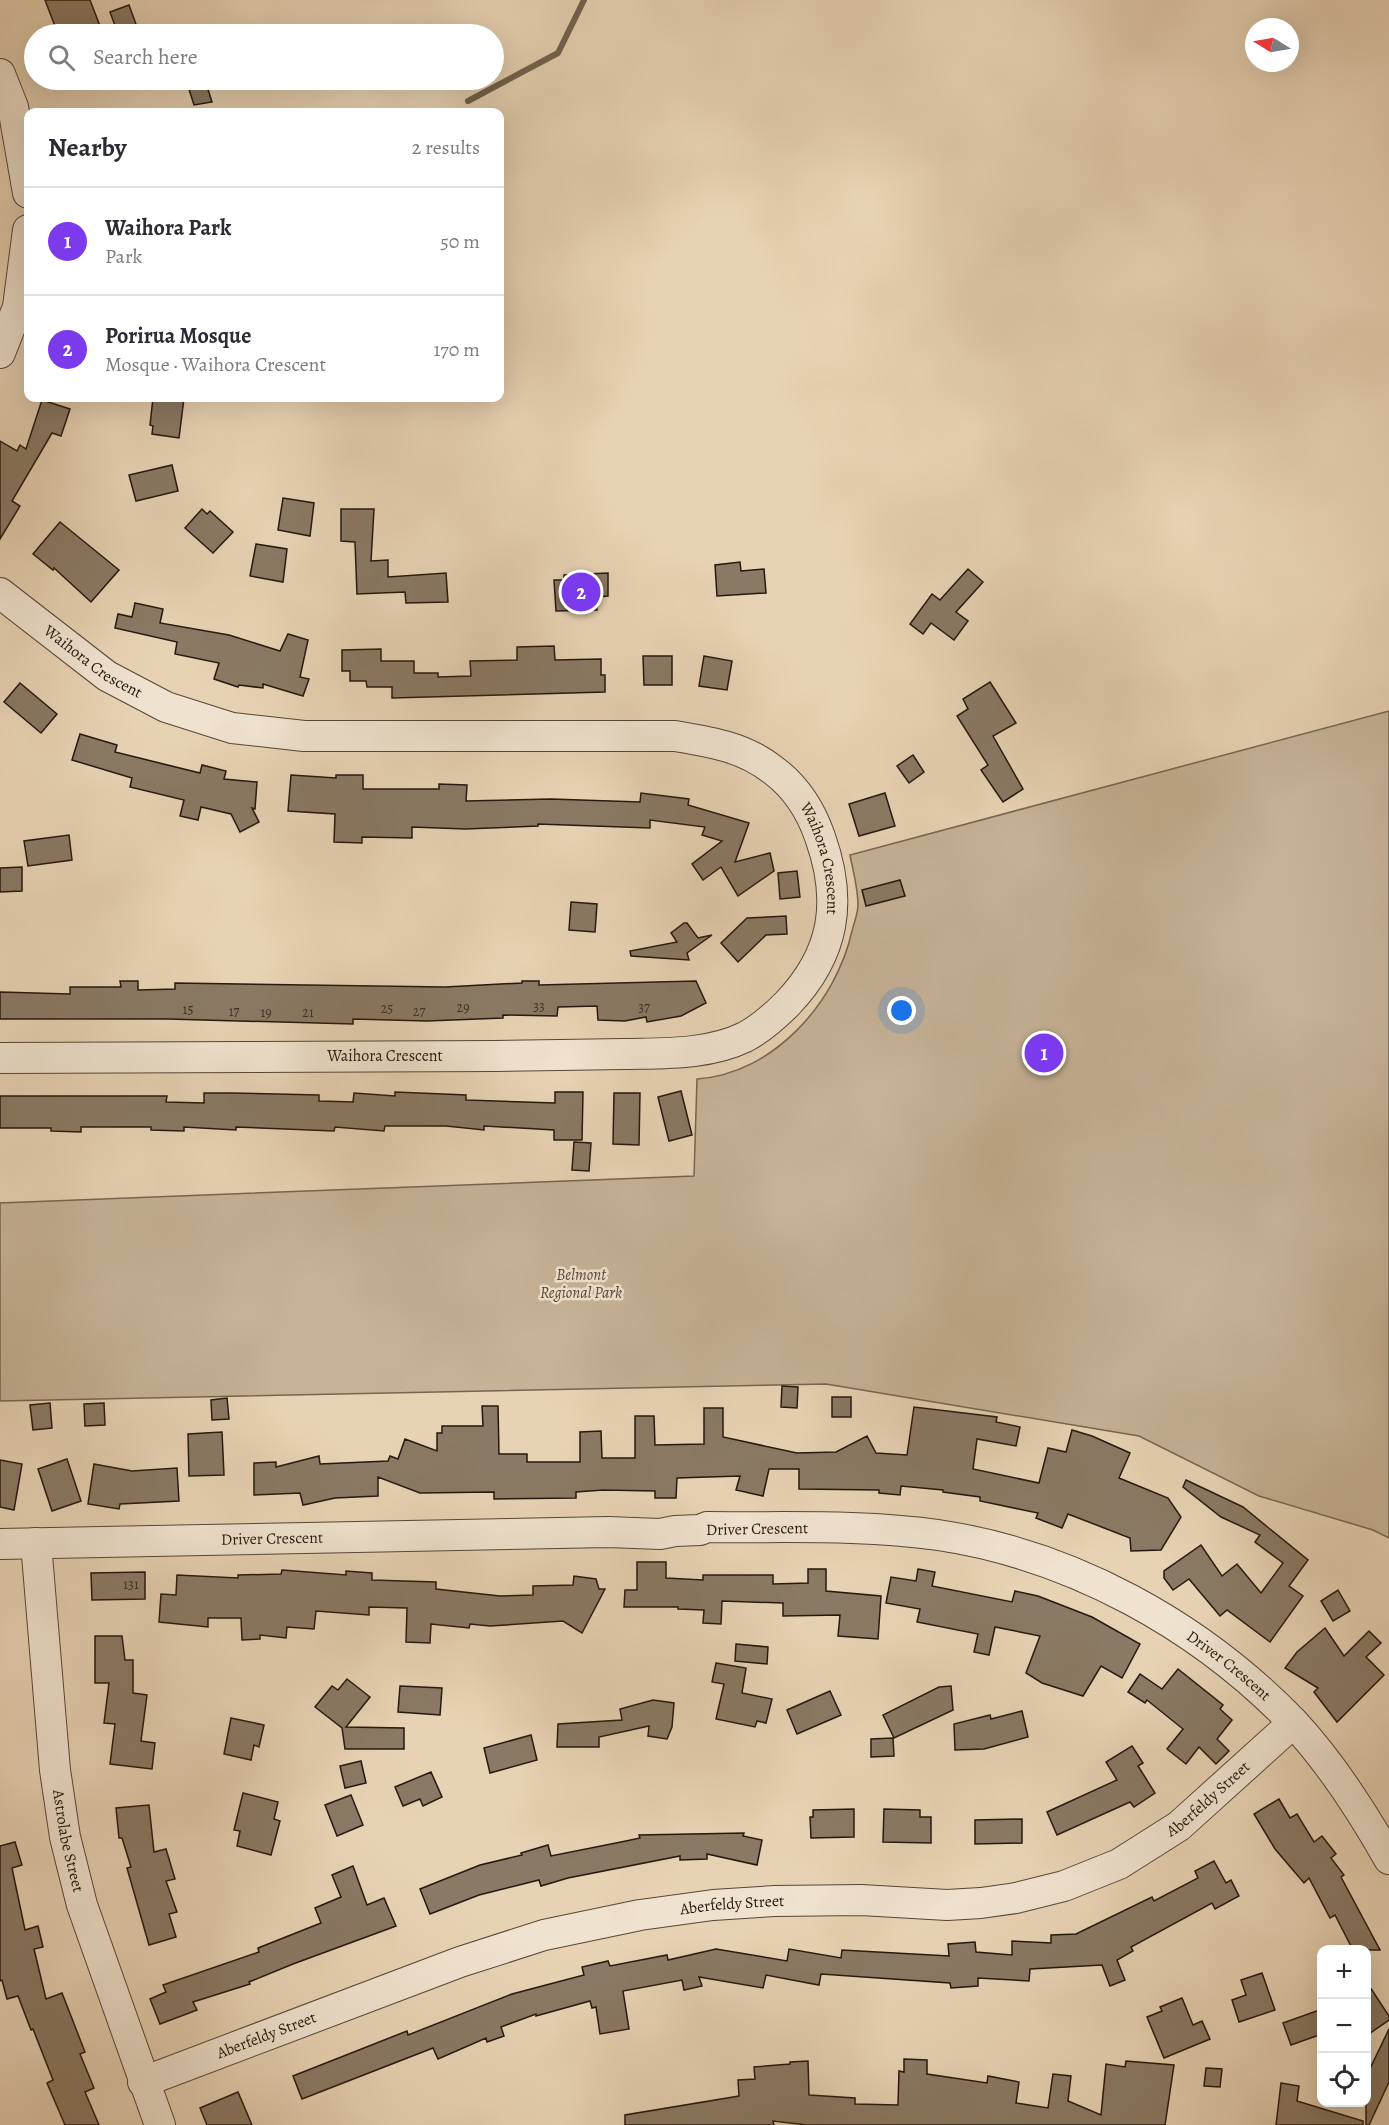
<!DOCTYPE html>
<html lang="en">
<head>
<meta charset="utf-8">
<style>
	body { margin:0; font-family:Alegreya,serif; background:#f7f7f7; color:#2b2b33 }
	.controls { position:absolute; right:18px; bottom:18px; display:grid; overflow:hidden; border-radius:12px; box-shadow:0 6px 24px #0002 }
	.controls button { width:54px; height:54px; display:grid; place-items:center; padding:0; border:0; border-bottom:2px solid #e1e1e2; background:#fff; color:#2b2b33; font:30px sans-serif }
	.compass { position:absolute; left:1245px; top:18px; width:54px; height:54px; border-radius:50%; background:#fff; box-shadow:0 6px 24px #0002; rotate:281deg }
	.you { position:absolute; left:902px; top:1011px; width:21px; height:21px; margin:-15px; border:4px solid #fff; border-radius:50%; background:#1a73e8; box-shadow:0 0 0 9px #1a73e833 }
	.badge { display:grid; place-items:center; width:39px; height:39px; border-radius:50%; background:#7c3aed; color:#fff; font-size:20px; font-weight:700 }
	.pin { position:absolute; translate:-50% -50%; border:3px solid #fff; box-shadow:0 2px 6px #0006 }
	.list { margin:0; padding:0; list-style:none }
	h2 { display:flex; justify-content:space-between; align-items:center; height:78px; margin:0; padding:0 24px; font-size:26px }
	h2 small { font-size:20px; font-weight:400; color:#7c7c81 }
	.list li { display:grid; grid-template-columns:39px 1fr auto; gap:18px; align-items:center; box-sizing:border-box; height:108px; padding:0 24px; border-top:2px solid #e1e1e2 }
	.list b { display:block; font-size:22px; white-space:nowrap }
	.list p { margin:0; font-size:20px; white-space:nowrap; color:#7c7c81 }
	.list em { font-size:20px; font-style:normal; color:#7c7c81 }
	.icon { flex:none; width:33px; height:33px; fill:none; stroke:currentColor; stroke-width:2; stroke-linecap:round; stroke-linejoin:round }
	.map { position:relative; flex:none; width:1389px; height:2125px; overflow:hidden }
	.search { position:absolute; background:#fff; box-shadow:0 6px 24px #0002; left:24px; top:24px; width:480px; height:66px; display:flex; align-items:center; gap:15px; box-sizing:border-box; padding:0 21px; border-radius:33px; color:#7c7c81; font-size:22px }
	.panel { position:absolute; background:#fff; box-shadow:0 6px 24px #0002; left:24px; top:108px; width:480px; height:294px; border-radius:12px }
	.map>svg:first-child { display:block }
</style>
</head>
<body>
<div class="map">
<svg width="1389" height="2125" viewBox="0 0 1389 2125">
	<rect width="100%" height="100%" fill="#e7d2b3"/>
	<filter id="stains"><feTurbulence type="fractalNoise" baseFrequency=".00333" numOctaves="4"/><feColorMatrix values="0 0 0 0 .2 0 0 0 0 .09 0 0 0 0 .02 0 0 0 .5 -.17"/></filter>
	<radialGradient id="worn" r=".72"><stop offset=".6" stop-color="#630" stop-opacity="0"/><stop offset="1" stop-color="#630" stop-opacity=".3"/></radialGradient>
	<path fill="#c6b297" stroke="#766552" stroke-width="1.5" d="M1389 711V1538L1373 1530 1259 1496 1139 1436 826 1384 0 1401V1203L694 1176 697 1079C773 1074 836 1003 852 931 854 923 858 913 858 905 858 888 853 871 850 855Z"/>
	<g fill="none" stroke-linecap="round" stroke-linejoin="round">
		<path stroke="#72624f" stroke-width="6" d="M468 101 558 53 584 0"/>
	</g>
	<g fill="#8a7964" stroke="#25180e" stroke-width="1.5">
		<path d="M45 0H90L100 26 77 34H58Z"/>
		<path d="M129 5 137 27 118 34 110 12Z"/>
		<path d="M186 80H205L212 102 194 105Z"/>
		<path d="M153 398H184L179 438 152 434 153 426 150 425Z"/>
		<path d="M42 400 70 409 61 436 52 433 12 501 20 506 0 539V441L17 451 20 445 26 449Z"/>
		<path d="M172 465 178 491 136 501 129 475Z"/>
		<path d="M283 498 314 503 310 536 278 530Z"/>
		<path d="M202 509 207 514 210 511 233 532 213 553 185 528Z"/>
		<path d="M341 509H374L371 561 388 560V577L446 573 448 602 406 603 405 592 357 594 355 542 341 541Z"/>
		<path d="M60 522 119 570 91 602 54 568 53 570 33 554Z"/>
		<path d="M256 544 287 549 283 582 250 576Z"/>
		<path d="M740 562 741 571 764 569 766 593 717 596 715 565Z"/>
		<path d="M968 569 983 582 956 612 968 621 954 640 931 623 923 634 910 624 932 594 940 600Z"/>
		<path d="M608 573V596L596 597 597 610 556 611 554 580H564V575Z"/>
		<path d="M135 603 163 609 160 623 229 635 280 651 288 634 308 640 300 677 309 679 303 696 263 684V688L239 685 238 687 214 679 219 663 175 654 177 642 115 628 118 614 132 617Z"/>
		<path d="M554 646 555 660 601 659V675H605V692L392 698V687H367L366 681H350V671H342V650L381 649V661H414V673H438V677L471 676 470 661 517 660V647Z"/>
		<path d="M643 656H672V685H644Z"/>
		<path d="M704 656 732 661 727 690 699 686Z"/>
		<path d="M990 682 1016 723 993 736 1023 789 1003 802 981 770 988 765 957 716 968 709 963 699Z"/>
		<path d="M20 683 57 714 41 733 4 702Z"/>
		<path d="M80 734 117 745 115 752 200 773 202 765 226 771 224 779 257 782 255 809 252 808 259 822 240 832 231 814 201 807 198 820 180 816 184 800 130 787 132 778 72 760Z"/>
		<path d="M913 755 924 772 909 783 897 766Z"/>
		<path d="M291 775 336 778V775H363V789H439V784L467 785 466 801 551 799 640 802 641 793 689 799 688 805 749 823 735 862 770 853 774 871 738 896 721 867 703 880 692 864 722 841 702 835 705 827 650 820V828L538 824V826L465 829 412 827V838L362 837V843L334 842 335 814 288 811Z"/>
		<path d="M885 793 895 826 859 836 849 804Z"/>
		<path d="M69 835 72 860 28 866 24 841Z"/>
		<path d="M22 867V891L0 892V868Z"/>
		<path d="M797 871 800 897 780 899 778 873Z"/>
		<path d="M900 880 905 896 866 906 862 890Z"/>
		<path d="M571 902 597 904 595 932 569 930Z"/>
		<path d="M786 916 787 934 766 935 738 962 721 943 747 918Z"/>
		<path d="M684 923H687L698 938 712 935 687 953 689 960 631 956 630 951 677 942 671 933Z"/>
		<path d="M120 981H138V990L175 989V983L445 987 522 983V981H539V985L696 981 706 1003 681 1016 647 1022 646 1017 625 1021 598 1020 597 1006 558 1007 557 1016 503 1015V1018L427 1021 353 1019V1024L168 1019H0V992L70 994V987H121Z"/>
		<path d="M681 1091 692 1135 669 1141 658 1097Z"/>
		<path d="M395 1092 466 1095V1100L555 1103V1092H583L582 1140H554V1130L484 1126V1130L446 1126H385L384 1131 335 1127 334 1131 236 1127V1130L184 1127V1131L151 1130V1127H81V1132L51 1131V1128H0V1096H167L166 1102 204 1103V1093H231L319 1095V1101L353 1102 354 1093 395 1096Z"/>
		<path d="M614 1093H640L639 1145 613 1144Z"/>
		<path d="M574 1142 591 1143 589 1171 572 1170Z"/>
		<path d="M782 1386 798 1387 797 1408 781 1407Z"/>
		<rect x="832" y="1397" width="19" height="20"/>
		<path d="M227 1398 229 1419 212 1420 211 1400Z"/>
		<path d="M50 1403 52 1428 33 1430 30 1405Z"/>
		<path d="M104 1403 105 1425 85 1426 84 1404Z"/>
		<path d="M482 1406H498L499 1454H527V1462H580V1432L601 1431 602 1458H635V1416H654L655 1445 704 1444V1408H723V1437L797 1453 836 1452 867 1436 876 1453 907 1455 914 1407 997 1417 996 1422 1020 1427 1016 1446 977 1439 973 1469 1039 1483 1048 1448 1066 1452 1072 1430 1092 1436 1130 1453 1119 1478 1168 1498 1181 1517 1161 1550 1131 1551 1130 1538 1068 1514 1062 1528 1036 1518 1038 1513 980 1501V1497L943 1492V1490L901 1486 900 1495 879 1493V1490L799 1489V1469H769L763 1496 736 1490 740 1476 677 1478 676 1498H655V1491L603 1490 576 1492V1498L494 1499V1492L420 1493 378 1477V1496L335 1498 303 1505 300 1493 254 1495V1463L276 1462V1467L319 1456 320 1464 388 1461 390 1456 398 1459 405 1439 437 1451V1433H442V1426H483Z"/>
		<path d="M222 1432 224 1475 189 1476 188 1434Z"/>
		<path d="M67 1459 81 1501 52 1511 38 1469Z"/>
		<path d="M0 1460 22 1464 14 1510 0 1507Z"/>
		<path d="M94 1464 132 1471 177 1468 179 1501 120 1504 119 1509 88 1504Z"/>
		<path d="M1186 1480 1243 1507 1308 1560 1289 1586 1303 1596 1270 1642 1227 1610 1220 1616 1189 1579 1173 1590 1164 1578V1571L1201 1545 1222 1576 1237 1564 1261 1593 1283 1563 1255 1542 1260 1535 1221 1517 1183 1487Z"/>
		<path d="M637 1562H666V1578L703 1580V1575H773V1584L808 1583V1569H826V1591L881 1596 878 1639 838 1636 840 1615 783 1616V1603L722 1601 721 1624 703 1623 704 1610 678 1609V1607H624L625 1590H637Z"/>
		<path d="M918 1569 935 1572 932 1586 1012 1602 1015 1591 1038 1596 1092 1617 1140 1644 1122 1678 1101 1666 1083 1696 1042 1683 1026 1673 1040 1636 995 1627 989 1655 974 1652 978 1634 917 1622 920 1609 886 1603 891 1577 916 1581Z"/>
		<path d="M282 1570 346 1575V1571L372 1573V1580L436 1582V1589L500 1596 533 1595V1586L573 1585 574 1576 596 1579 599 1589H605L582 1633 563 1621 490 1626 470 1624 469 1628 431 1624 430 1643 406 1642 407 1608 369 1607V1615L316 1611 314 1629 287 1627 286 1638 260 1635V1639L242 1640 241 1618H208V1627L159 1622 161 1594 176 1595 177 1575 238 1578V1575L281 1574Z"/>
		<path d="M145 1572V1599L92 1600 91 1573Z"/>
		<path d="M1338 1590 1350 1611 1333 1621 1321 1601Z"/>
		<path d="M1325 1628 1344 1656 1369 1631 1381 1643 1366 1657 1384 1675 1337 1722 1314 1692 1318 1688 1285 1668 1297 1652Z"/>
		<path d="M95 1636H122L125 1660H133V1693L147 1695 141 1741 155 1743 152 1769 110 1764 115 1724 104 1723 109 1683H95Z"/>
		<path d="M736 1644 768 1647 767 1664 735 1661Z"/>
		<path d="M716 1663 746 1668 742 1693 772 1699 766 1723 757 1721 755 1727 716 1719 724 1684 712 1682Z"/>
		<path d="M1178 1669 1223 1705 1220 1709 1232 1720 1217 1739 1229 1751 1216 1764 1199 1747 1186 1764 1167 1749 1183 1729 1147 1700 1145 1703 1128 1692 1140 1674 1162 1689Z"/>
		<path d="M347 1679 370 1697 346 1727 404 1728V1749H345L342 1728 315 1707 332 1686 338 1690Z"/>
		<path d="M400 1686 442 1688 440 1715 398 1712Z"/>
		<path d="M951 1686 953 1710 894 1738 883 1715 939 1687Z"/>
		<path d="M830 1691 841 1715 797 1734 787 1710Z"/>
		<path d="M653 1700 674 1703 672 1727 667 1739 648 1736 649 1726 599 1737V1747H557L558 1724 622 1720 620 1709Z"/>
		<path d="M1022 1711 1028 1737 984 1749 955 1750 954 1724 990 1715 991 1719Z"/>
		<path d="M231 1718 264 1725 259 1747 254 1745 251 1760 224 1754Z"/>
		<path d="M531 1735 537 1760 490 1773 484 1748Z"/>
		<path d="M893 1738 894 1756 871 1757V1739Z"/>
		<path d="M1132 1746 1143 1763 1138 1766 1155 1793 1134 1807 1130 1802 1057 1835 1047 1812 1117 1780 1106 1762Z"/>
		<path d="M361 1761 366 1783 345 1788 340 1766Z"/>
		<path d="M431 1772 442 1797 423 1806 420 1799 403 1806 395 1787Z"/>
		<path d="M243 1793 278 1802 274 1819 280 1821 271 1855 237 1846 240 1831 234 1830Z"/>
		<path d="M351 1795 363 1825 337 1836 325 1805Z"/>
		<path d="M1279 1799 1290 1818 1297 1814 1314 1842 1322 1836 1336 1854 1331 1858 1344 1875 1341 1877 1380 1950H1353L1335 1915 1330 1918 1309 1878 1304 1883 1275 1849 1254 1814Z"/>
		<path d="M149 1805 154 1852 166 1849 175 1879 166 1881 177 1912 169 1914 176 1937 149 1945 127 1868 131 1867 122 1838H119L116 1808Z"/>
		<path d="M854 1809V1837L811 1838 810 1817H813V1810Z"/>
		<path d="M884 1809 920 1810V1817H931V1843L883 1842Z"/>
		<path d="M1022 1819V1843L975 1844V1820Z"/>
		<path d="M744 1833 743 1836 762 1840 757 1865 707 1854V1859L680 1860V1856L568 1878 541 1886 539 1880 479 1895 430 1914 420 1889 480 1865 522 1855 521 1853 548 1845 551 1856 626 1841 640 1838 639 1835Z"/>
		<path d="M15 1842 22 1865 12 1868 25 1930 38 1926 43 1947 34 1949 46 1999 62 1993 85 2052 80 2054 94 2088 85 2092 99 2125H65L47 2083 53 2080 33 2029 31 2030 18 1996 7 1999 2 1980 0 1981V1846Z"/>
		<path d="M1214 1861 1226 1883 1231 1880 1239 1896 1215 1909 1212 1903 1131 1947 1133 1951 1117 1960 1125 1980 1110 1986 1102 1965 1030 1969 1029 1981 978 1978V1986L951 1988 950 1983 821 1974 819 1985 766 1975 763 1988 699 1977 702 1986 684 1990 682 1980 623 1991 629 2029 600 2034 596 2007 592 2008 590 2001 536 2016V2014L501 2027 504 2036 487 2042 486 2038 438 2059 433 2048 302 2099 293 2076 407 2031 408 2035 512 1994 584 1975 582 1967 608 1961 610 1966 667 1955 668 1960 716 1949 787 1961 789 1949 841 1958 842 1950 949 1956 948 1944 975 1942 976 1952 1012 1955V1941L1051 1943V1935L1076 1934 1152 1897 1154 1901 1198 1878 1195 1871Z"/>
		<path d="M353 1866 367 1905 384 1898 396 1926 293 1964 249 1982 250 1984 193 2002 197 2010 160 2024 150 1999 166 1992 163 1985 259 1952 258 1948 321 1923 315 1908 341 1897 332 1875Z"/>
		<path d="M1262 1973 1275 2010 1239 2022 1232 2000 1246 1995 1241 1980Z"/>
		<path d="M1366 1981 1389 2016V2020L1366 2036Z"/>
		<path d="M1182 1998 1193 2025 1202 2021 1210 2039 1164 2058 1147 2017 1162 2011 1160 2007Z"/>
		<path d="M1322 2009V2034L1291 2045 1283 2023Z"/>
		<path d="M1389 2029V2082L1369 2125H1366V2077Z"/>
		<path d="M904 2059 927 2060V2074L987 2083 988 2076 1019 2082 1016 2103 1048 2108 1053 2074 1071 2076 1068 2101 1101 2115 1106 2064 1125 2067 1126 2061 1174 2065 1165 2125H807L773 2121 774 2125H625V2115L739 2096 738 2080 755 2079 754 2067 790 2064V2062L808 2061 809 2095 855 2098V2104L898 2105 899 2071 904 2072Z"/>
		<path d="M1206 2068 1222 2069 1220 2087 1204 2086Z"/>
		<path d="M1281 2083 1299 2086 1297 2101 1363 2121V2125H1276Z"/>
		<path d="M238 2092 252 2125H207L200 2108Z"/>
	</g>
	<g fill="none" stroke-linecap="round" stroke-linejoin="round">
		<defs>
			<g id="minor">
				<path d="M0 74 13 107 28 193"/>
				<path d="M0 353 18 307 28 230"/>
				<path id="s1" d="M0 593 107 676 166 707 232 728 304 736H675C711 742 744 747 773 770 796 787 811 811 820 837 843 901 835 954 787 1004 775 1016 760 1029 745 1037 708 1055 664 1053 624 1054 581 1055 538 1055 495 1056 330 1057 165 1057 0 1058"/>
				<path id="s2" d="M36 1543 55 1770 65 1837 82 1905 160 2125"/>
				<path id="s3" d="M0 1544 608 1532 660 1534 675 1531 700 1530 707 1527C783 1528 862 1524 938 1535 1072 1555 1199 1625 1293 1722 1331 1763 1362 1811 1389 1859"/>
				<path id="s4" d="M143 2082 460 1962 544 1935 640 1915 713 1905 775 1901 861 1900 947 1905 981 1903 1016 1898 1064 1886 1119 1864 1179 1826 1293 1723"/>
			</g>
		</defs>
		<use href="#minor" stroke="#564637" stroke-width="32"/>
		<use href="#minor" stroke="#efe2ce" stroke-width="30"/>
	</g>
	<g text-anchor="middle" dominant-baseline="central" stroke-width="5" stroke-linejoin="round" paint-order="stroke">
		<g font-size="14" fill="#3e3024">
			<text x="539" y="1006">33</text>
			<text x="463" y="1007">29</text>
			<text x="644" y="1007">37</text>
			<text x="387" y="1008">25</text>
			<text x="188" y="1009">15</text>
			<text x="234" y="1011">17</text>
			<text x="419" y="1011">27</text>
			<text x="266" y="1012">19</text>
			<text x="308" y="1012">21</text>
			<text x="131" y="1584">131</text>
		</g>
		<g font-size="16" fill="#25180e" stroke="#efe2ce">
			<text stroke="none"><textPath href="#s1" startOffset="116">Waihora Crescent</textPath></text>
			<text stroke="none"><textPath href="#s1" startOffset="924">Waihora Crescent</textPath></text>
			<text x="385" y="1056">Waihora Crescent</text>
			<text transform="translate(757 1529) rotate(-1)">Driver Crescent</text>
			<text stroke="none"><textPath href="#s3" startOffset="272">Driver Crescent</textPath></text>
			<text stroke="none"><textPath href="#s3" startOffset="1262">Driver Crescent</textPath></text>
			<text stroke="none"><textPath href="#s4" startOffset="1122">Aberfeldy Street</textPath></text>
			<text stroke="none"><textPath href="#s2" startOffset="300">Astrolabe Street</textPath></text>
			<text stroke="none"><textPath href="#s4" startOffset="618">Aberfeldy Street</textPath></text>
			<text stroke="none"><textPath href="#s4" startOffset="132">Aberfeldy Street</textPath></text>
		</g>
		<g font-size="16" font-style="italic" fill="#554637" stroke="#efe2ce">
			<text x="581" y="1275">Belmont<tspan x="581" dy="18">Regional Park</tspan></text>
		</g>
	</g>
	<rect width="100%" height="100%" filter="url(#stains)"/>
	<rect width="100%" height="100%" fill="url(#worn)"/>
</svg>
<div class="controls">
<button>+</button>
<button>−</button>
<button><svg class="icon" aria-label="locate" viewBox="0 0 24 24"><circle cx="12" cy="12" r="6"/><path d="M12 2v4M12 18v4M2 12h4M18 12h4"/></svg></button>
</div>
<svg class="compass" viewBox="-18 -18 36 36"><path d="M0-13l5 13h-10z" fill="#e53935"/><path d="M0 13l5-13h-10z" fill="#7c7c81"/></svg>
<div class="you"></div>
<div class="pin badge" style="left:1044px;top:1053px">1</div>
<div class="pin badge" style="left:581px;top:592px">2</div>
<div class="search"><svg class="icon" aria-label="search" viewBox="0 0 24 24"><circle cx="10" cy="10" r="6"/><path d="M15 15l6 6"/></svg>Search here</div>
<section class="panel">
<h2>Nearby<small>2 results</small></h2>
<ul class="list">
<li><span class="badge">1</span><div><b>Waihora Park</b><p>Park</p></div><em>50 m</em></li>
<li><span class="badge">2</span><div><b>Porirua Mosque</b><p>Mosque · Waihora Crescent</p></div><em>170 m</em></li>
</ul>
</section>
</div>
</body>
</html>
